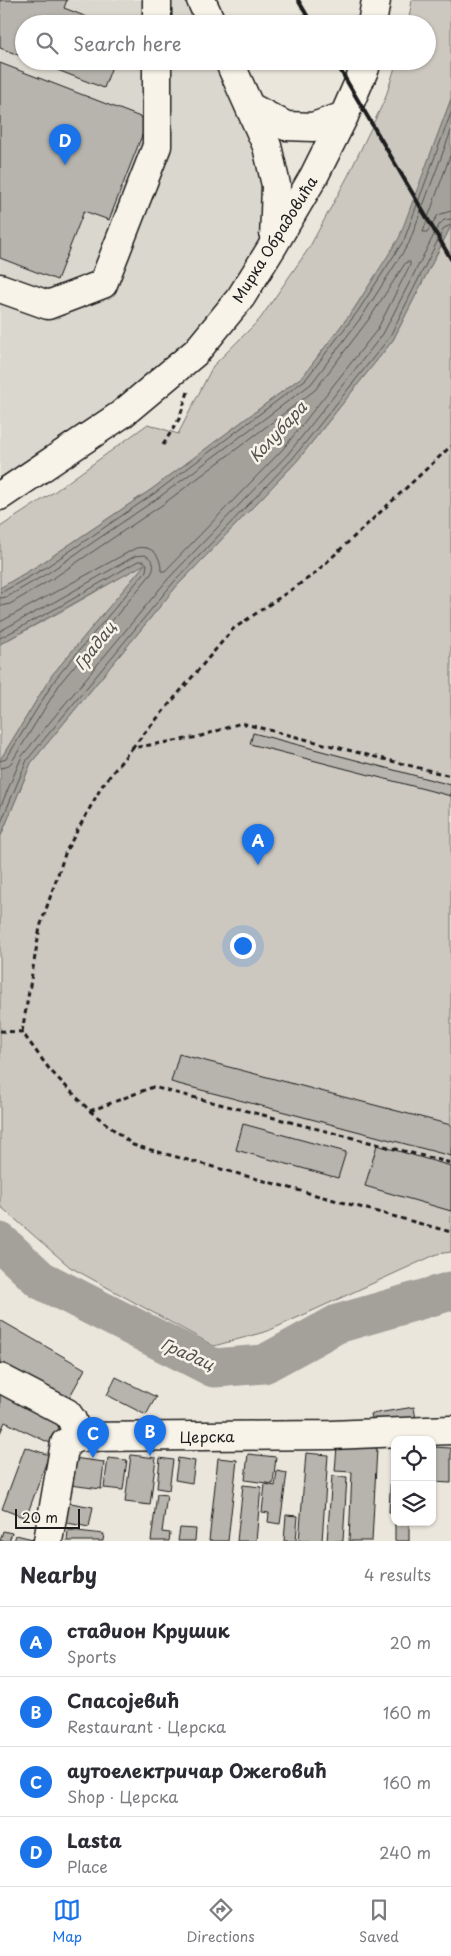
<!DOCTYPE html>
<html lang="en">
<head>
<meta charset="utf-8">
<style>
	body { margin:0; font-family:"Playpen Sans",sans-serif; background:#f7f7f7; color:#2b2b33 }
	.controls { position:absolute; right:15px; bottom:15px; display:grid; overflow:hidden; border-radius:10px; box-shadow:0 1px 4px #0004 }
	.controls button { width:45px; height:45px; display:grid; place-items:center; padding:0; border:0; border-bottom:1px solid #e1e1e2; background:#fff; color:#2b2b33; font:25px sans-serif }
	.scale { position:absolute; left:15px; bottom:12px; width:65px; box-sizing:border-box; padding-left:5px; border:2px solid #1c1c1c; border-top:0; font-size:14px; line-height:18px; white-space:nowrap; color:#1c1c1c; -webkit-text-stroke:4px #f7f3e8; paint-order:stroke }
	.you { position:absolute; left:242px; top:945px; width:18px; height:18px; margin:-12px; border:4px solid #fff; border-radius:50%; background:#1a73e8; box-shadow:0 0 0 8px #1a73e833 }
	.badge { display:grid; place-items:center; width:32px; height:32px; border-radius:50%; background:#1a73e8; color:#fff; font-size:16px; font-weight:700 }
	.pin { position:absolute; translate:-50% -41px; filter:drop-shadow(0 1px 2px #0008) }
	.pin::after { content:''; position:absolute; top:26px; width:18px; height:15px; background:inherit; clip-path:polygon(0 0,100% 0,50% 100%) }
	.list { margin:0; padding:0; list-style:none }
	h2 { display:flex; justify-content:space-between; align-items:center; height:65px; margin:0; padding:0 20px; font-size:21px }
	h2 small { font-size:16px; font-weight:400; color:#7c7c81 }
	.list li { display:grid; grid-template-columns:32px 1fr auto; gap:15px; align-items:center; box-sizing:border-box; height:70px; padding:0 20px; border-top:1px solid #e1e1e2 }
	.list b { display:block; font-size:19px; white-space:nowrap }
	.list p { margin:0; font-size:16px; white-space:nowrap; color:#7c7c81 }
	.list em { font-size:16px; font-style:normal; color:#7c7c81 }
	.icon { flex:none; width:28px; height:28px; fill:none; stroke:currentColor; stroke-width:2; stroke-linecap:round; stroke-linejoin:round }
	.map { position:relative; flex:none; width:451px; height:1541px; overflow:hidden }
	.search { position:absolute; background:#fff; box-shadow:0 1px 4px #0004; left:15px; right:15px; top:15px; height:55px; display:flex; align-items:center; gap:12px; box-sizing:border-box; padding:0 18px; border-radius:28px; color:#7c7c81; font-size:19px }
	.sheet { height:345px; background:#fff }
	nav { display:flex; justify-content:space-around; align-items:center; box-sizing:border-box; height:70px; border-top:1px solid #e1e1e2; background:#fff; font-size:14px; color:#7c7c81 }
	nav a { display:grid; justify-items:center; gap:2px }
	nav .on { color:#1a73e8 }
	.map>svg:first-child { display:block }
</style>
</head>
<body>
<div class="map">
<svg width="451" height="1541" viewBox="0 0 451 1541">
	<rect width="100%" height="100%" fill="#eae6dc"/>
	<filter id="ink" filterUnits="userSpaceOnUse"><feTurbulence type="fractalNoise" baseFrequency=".02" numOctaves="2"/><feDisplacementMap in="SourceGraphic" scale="10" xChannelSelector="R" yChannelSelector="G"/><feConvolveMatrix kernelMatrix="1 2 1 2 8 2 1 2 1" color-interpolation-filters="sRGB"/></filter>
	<g filter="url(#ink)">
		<path fill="#dad7ce" d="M0 0H201L212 24H24V61H229L267 146 266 237 196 352 0 496Z"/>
		<g fill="#ccc8c0" stroke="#74726e">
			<path d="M412 0H451V99L400 238 354 309 303 376 152 489 42 563 0 588V527L54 492 148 424 178 434 213 366 260 319 309 248 348 176 385 99 397 61H427V24H408Z"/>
			<path d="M451 226V1252L437 1254 268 1331 214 1346 70 1267 0 1206V838L31 763 176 587 297 461 393 340Z"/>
			<path d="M147 562 52 675 0 760V644L62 611Z"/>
		</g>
		<g fill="#a3a19a" stroke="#6d6c68">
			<path d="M451 99V226L393 340 297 461 176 587 31 763 0 838V760L52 675 145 564 0 644V588L42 563 152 489 303 376 354 309 399 238Z"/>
			<path d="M0 1225 55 1276 128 1323 78 1309 0 1261Z"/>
		</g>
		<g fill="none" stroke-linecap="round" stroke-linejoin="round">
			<g stroke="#52514e" stroke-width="1">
				<path d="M451 153 423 232H427L438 215 451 211"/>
				<path d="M0 592 4 591 45 568 155 493 306 379 358 311 404 240 451 113"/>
				<path d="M0 598 7 597 48 573 158 498 311 384 363 315 409 243 451 131"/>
				<path d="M0 606 10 604 52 579 162 505 315 390 369 319 406 262H410V265L377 330 283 449 165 571H161C161 555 152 545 136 548L0 622"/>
				<path d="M0 631 56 601 135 556 145 555C153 559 156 566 151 574L61 682 11 763 6 767 0 768"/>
				<path d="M0 638 59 607 138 561H143L147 564 146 571 56 678 6 759 0 761"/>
				<path d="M0 808 22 756 168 579 288 454 383 334 439 225 444 220 451 219"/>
				<path d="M0 825 27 760 173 583 293 458 389 338 444 228 451 225"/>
				<path d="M0 1232 52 1279 85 1301 86 1304 80 1305 5 1258 0 1257"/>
			</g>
			<path stroke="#a3a19a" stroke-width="39" d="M0 1242 41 1280 214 1368 264 1364 337 1324 451 1291"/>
		</g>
		<g fill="#b6b4ac" stroke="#1c1c1c">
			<path d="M0 0H67L64 8 105 24H24V57L0 48Z"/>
			<path d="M34 61H114L104 88Z"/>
			<path d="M0 63 148 120 109 220 84 211 57 280 0 258Z"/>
			<path d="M253 733 451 785V796L250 744Z"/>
			<path d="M179 1054 451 1125V1156L171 1082Z"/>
			<path d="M243 1124 346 1152 338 1178 236 1150Z"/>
			<path d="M377 1145 451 1166V1211L365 1186Z"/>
			<path d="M0 1320 85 1369 65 1405 0 1367Z"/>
			<path d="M116 1377 156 1397 146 1415 107 1395Z"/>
			<path d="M0 1388 64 1418 52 1444 5 1422 0 1433Z"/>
			<path d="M414 1407 416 1420 374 1427 371 1414Z"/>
			<path d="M337 1446 377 1448 372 1541H349L352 1472 335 1471Z"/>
			<path d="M25 1447 49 1455 26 1518 2 1509Z"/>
			<path d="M432 1447 451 1448V1483L432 1482Z"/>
			<path d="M392 1450H395V1512H389Z"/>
			<path d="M306 1453 328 1455 322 1541H299Z"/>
			<path d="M248 1454 276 1457 273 1484 245 1480Z"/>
			<path d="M131 1455 156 1458 150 1505 125 1502Z"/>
			<path d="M73 1458 104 1462 101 1489 70 1485Z"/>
			<path d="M108 1458 127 1460 123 1490 104 1488Z"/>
			<path d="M160 1458 173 1460 169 1490 157 1488Z"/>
			<path d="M178 1458 195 1461 192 1483 175 1480Z"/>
			<path d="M218 1458 237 1460 228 1541H209Z"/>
			<path d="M277 1471 287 1473 280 1524 268 1522 269 1513 262 1512 265 1484 275 1486Z"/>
			<path d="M332 1476 347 1477 343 1541H327Z"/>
			<path d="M243 1485 261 1487 256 1541H237Z"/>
			<path d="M157 1494 167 1495 162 1532 170 1533 169 1541H151Z"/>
			<path d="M65 1502 93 1507 89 1527 62 1522Z"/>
			<path d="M286 1515 298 1516 296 1541H284Z"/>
			<rect x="395" y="1522" width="14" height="19"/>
			<path d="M180 1528 196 1529 195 1541H178Z"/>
			<path d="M68 1530 104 1534 103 1541H67Z"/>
			<path d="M3 1531 12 1533 9 1541H0Z"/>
			<path d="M16 1535 37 1540 14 1541Z"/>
		</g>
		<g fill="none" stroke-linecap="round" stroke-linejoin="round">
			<defs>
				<g id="minor">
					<path d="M157 0V24"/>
					<path d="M201 0 212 24"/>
					<path d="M372 24 376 0"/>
					<path d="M229 61 267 146 276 185 274 241"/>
					<path d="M250 107 286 126 313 127 344 116"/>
					<path d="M0 288 48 305 103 284 157 146V61"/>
					<path d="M0 496 122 414 196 352 241 297 274 244 314 176 344 116 365 68 366 61"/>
					<path d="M0 1378 67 1413 72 1420 78 1437"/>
					<path d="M48 1541 65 1443 78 1437 331 1435 451 1430"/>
				</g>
			</defs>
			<use href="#minor" stroke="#1c1c1c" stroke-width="31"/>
			<g stroke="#1c1c1c" stroke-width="3" stroke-dasharray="5 4" stroke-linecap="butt">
				<path d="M163 445 179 419 189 389"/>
				<path d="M132 748 233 629 313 575 451 446"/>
				<path d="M0 1031 22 1032 50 1070 90 1111 133 1145 451 1232"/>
				<path d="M22 1032 40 927 66 851 102 786 132 748 198 737 241 723 451 776"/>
				<path d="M90 1111 153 1087 451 1163"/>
			</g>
			<use href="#minor" stroke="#f7f3e8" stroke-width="28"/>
			<g stroke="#1c1c1c" stroke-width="4">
				<path d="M298 0 312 24"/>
				<path d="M335 61 451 259"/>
			</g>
		</g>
	</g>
	<g text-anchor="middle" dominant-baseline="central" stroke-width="5" stroke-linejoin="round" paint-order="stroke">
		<g font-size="15" fill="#1c1c1c" stroke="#f7f3e8">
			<text transform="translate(274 239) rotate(-58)">Мирка Обрадовића</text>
			<text transform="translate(207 1436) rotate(-1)">Церска</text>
		</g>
		<g font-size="16" font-style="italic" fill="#52514e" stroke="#f7f3e8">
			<text transform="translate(277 431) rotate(-47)">Колубара</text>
			<text transform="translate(94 645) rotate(-52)">Градац</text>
			<text transform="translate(188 1353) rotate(24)">Градац</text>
		</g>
	</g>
</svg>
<div class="controls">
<button><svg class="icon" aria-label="locate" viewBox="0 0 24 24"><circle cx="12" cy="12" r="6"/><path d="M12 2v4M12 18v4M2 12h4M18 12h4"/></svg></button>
<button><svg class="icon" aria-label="layers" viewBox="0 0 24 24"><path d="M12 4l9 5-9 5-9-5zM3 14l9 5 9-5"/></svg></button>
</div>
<div class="scale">20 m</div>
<div class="you"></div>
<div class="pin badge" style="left:258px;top:865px">A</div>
<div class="pin badge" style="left:150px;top:1456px">B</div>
<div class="pin badge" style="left:93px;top:1458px">C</div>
<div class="pin badge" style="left:65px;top:165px">D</div>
<div class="search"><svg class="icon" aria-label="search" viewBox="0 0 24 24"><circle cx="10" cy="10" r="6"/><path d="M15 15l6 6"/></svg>Search here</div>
</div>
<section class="sheet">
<h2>Nearby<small>4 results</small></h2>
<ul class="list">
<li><span class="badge">A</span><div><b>стадион Крушик</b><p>Sports</p></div><em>20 m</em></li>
<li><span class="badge">B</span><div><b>Спасојевић</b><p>Restaurant · Церска</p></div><em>160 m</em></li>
<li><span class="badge">C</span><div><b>аутоелектричар Ожеговић</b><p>Shop · Церска</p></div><em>160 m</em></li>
<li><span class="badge">D</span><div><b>Lasta</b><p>Place</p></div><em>240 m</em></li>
</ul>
</section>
<nav>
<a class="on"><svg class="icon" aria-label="map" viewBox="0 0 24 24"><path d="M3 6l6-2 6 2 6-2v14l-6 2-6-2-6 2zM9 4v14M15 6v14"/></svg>Map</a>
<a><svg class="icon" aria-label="directions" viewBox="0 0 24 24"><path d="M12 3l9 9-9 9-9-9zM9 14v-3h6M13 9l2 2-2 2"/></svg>Directions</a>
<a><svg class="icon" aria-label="saved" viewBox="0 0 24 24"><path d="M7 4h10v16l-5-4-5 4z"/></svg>Saved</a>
</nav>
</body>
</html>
